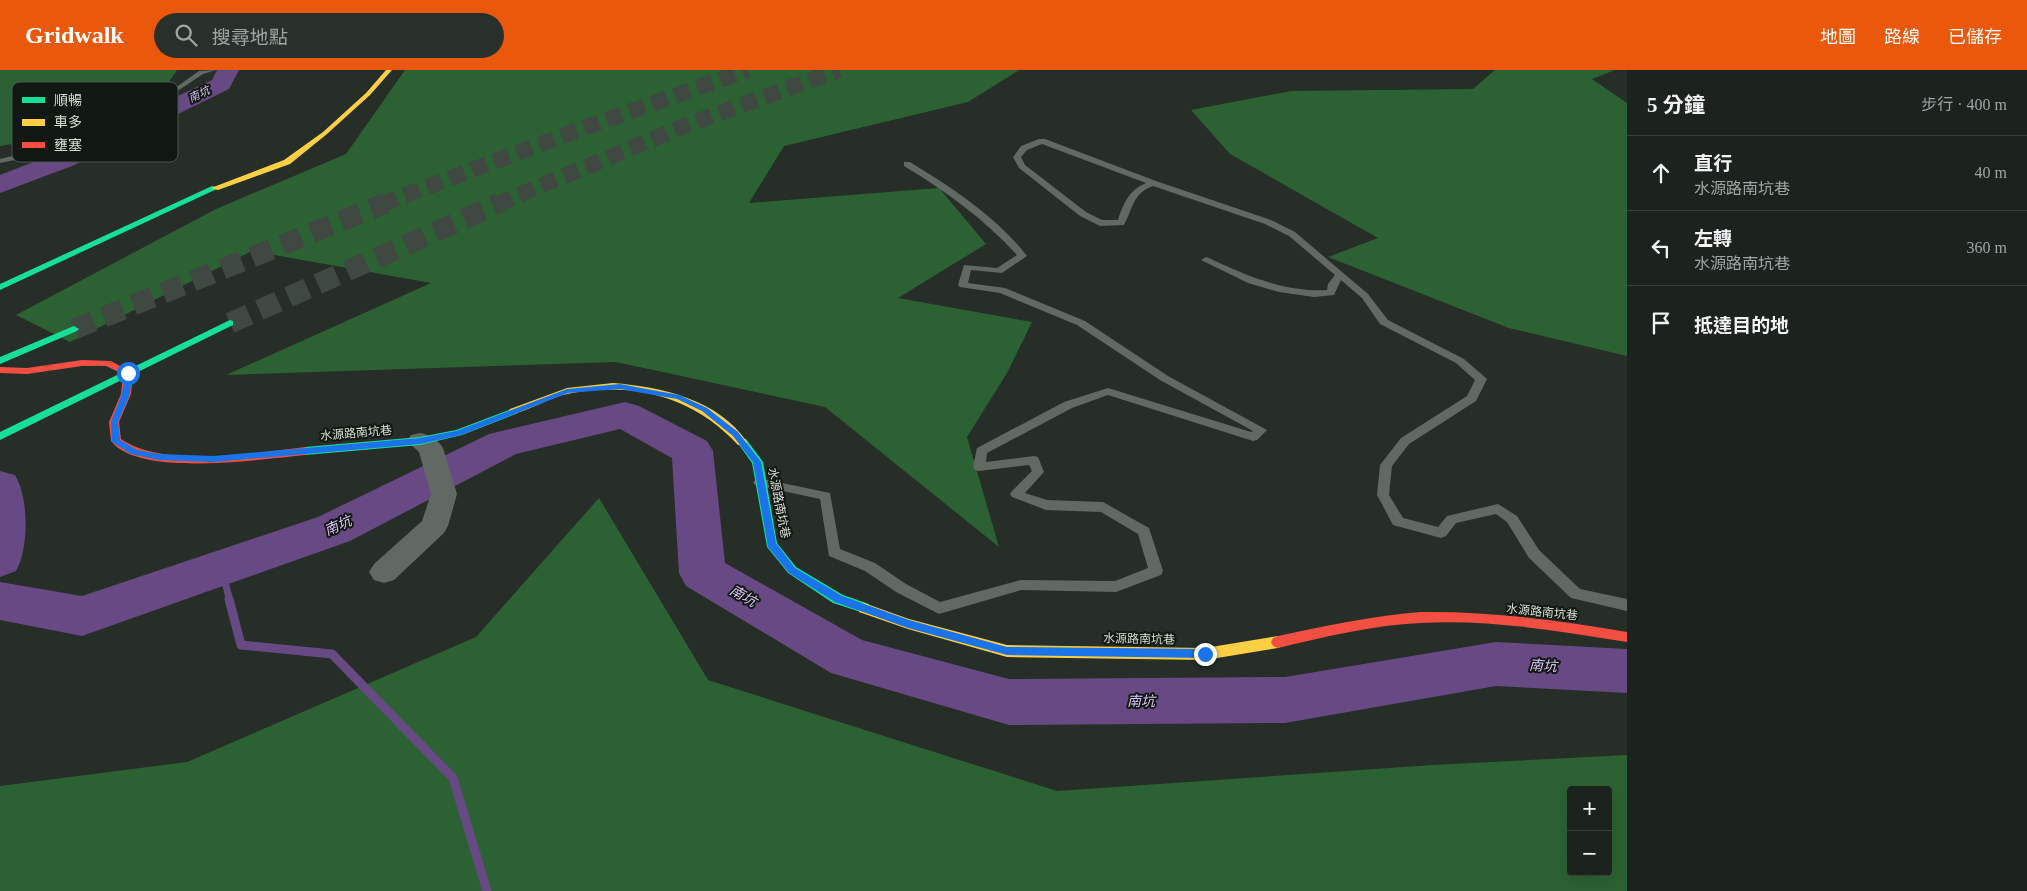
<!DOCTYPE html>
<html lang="zh-TW">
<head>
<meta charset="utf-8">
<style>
	body { margin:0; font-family:"Times New Roman","Noto Sans TC",serif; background:#292f2a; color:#f1f3f6 }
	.controls { position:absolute; right:15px; bottom:15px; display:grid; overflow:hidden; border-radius:5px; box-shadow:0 5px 20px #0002 }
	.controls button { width:45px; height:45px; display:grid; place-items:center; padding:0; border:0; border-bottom:1px solid #3a3f3b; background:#1c221d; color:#f1f3f6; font:25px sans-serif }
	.stop { position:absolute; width:15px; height:15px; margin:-11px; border:4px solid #1a73e8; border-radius:50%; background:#fff }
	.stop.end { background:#1a73e8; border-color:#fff; box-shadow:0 1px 5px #0008 }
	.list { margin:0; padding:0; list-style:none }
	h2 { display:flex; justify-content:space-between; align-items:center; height:65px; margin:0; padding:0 20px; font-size:21px }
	h2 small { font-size:16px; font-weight:400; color:#a0a4a4 }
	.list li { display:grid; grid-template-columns:32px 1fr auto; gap:15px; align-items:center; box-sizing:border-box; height:75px; padding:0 20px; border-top:1px solid #3a3f3b }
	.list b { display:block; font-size:19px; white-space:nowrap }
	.list p { margin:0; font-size:16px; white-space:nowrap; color:#a0a4a4 }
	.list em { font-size:16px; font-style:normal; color:#a0a4a4 }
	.icon { flex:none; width:28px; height:28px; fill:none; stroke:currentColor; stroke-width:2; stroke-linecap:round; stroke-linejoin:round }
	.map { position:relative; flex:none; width:1627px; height:821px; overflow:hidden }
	header { display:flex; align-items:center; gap:30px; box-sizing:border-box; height:70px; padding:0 25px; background:#ea580c; color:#fff }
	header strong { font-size:24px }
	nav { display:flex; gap:28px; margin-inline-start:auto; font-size:18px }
	.search { width:350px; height:45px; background:#292f2a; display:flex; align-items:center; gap:12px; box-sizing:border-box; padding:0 18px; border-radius:28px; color:#a0a4a4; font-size:19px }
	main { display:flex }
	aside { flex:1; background:#1c221d }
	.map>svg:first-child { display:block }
</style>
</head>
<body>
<header>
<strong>Gridwalk</strong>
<div class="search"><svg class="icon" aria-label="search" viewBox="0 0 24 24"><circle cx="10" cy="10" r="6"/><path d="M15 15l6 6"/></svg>搜尋地點</div>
<nav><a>地圖</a><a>路線</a><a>已儲存</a></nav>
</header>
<main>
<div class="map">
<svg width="1627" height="821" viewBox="0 0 1627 821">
	<rect width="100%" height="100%" fill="#262e27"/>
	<g fill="#2c6233" fill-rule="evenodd">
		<path d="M0 0H177L169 12 140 35 42 69 0 76Z"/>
		<path d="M405 0H1019L968 32 784 76 749 133 939 118 986 174 898 228 1032 252 1007 303 967 367 999 477 825 337 616 292 226 305 431 213 252 181 70 272 16 245 216 139 346 84Z"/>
		<path d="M1495 0H1615L1592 9 1627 33V286L1509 258 1328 187 1378 168 1230 84 1191 40 1291 21 1473 19Z"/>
		<path d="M599 428 708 610 1057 721 1433 695 1627 685V821H0V716L187 692 476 567ZM1571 720H1608V802H1571Z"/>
	</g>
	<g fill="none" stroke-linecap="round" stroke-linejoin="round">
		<path stroke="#674983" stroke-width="7" d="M221 497 230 531"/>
		<path stroke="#674983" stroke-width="9" d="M229 529 241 575 332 584 453 708 487 821"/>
		<g fill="#674983" fill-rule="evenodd">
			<path d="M217 0H239L229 19 72 96 0 123V105L54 84 212 10Z"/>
			<path d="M625 332 639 336 707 371 713 381 725 493 862 570 1009 609 1285 607 1496 572 1627 579V623L1496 616 1285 653 1009 655 831 603 686 516 679 503 672 388 620 359 516 384 350 471 82 566 0 550V512L82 526 318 447 489 364Z"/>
			<path d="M0 401 15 405C29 428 29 478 16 501L0 507Z"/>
		</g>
		<g stroke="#404941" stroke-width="16" stroke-dasharray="16 8" stroke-linecap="butt">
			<path d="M382 134 578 60 748 0"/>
			<path d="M497 134 684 56 839 0"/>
		</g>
		<g stroke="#404941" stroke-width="21" stroke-dasharray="21 11" stroke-linecap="butt">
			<path d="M230 253 500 133"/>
			<path d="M74 259 386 133"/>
		</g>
		<g fill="#626862" fill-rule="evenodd">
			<path d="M216 0 203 4 179 20 98 61 30 87 0 93V89L25 83 92 57 175 18 199 1Z"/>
			<path d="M1039 69H1045L1156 111 1271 150 1295 162 1368 224 1388 250 1464 289 1487 309 1476 331 1409 374 1392 396 1389 425 1403 448 1438 457 1447 446 1498 434 1517 446 1539 480 1580 519 1627 529V541L1571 528 1529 488 1507 452 1496 444 1456 453 1446 466 1441 468 1393 455 1377 425 1380 395 1401 368 1467 326 1475 310 1456 293 1380 254 1362 228 1341 210 1334 225 1314 227 1279 222 1248 213 1201 190 1206 187 1209 188C1247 206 1284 222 1327 220L1328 214 1335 205 1289 166 1265 154 1153 116C1133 123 1133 138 1124 155L1100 156 1080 146 1019 98 1013 87 1021 76ZM1042 74 1146 113C1129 120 1123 134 1118 150H1102L1086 142 1025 95 1021 87 1027 80Z"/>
			<path d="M904 92H910C952 118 996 146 1027 186L1002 203 971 200 968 213 1005 218 1085 251 1168 306 1267 360 1257 370 1253 371 1108 325 1072 338 987 383 986 392 1034 386 1038 387 1044 402 1025 423 1047 430 1103 432 1149 458 1163 501 1161 505 1116 522 1021 520 939 544 896 522 865 501 829 486 820 429 755 415 753 412 759 408 830 423 840 479 875 493 906 514 940 532 1021 510 1115 511 1148 498 1138 464 1101 442 1046 440 1012 427 1010 424 1012 421 1032 401 1029 395 979 401 975 400 973 397 977 378 1064 332 1108 318 1251 362 1253 361 1160 310 1077 255 1000 223 960 217 958 215 964 195 997 198 1017 185C984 149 946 121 904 96Z"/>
		</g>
		<path fill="#626862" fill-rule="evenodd" d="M420 363C430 365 437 369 443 378L457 424 448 456 444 463 394 510 384 513 374 510 369 502 374 494 422 451 431 424 419 382 407 371 411 365Z"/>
		<g fill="#16e098" fill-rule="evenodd">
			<path d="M212 116 219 118 0 220V214Z"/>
			<path d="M230 250 233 251V255L0 370V362Z"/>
			<path d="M74 256 79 259 77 261 0 294V287Z"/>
			<path d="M514 338 518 339 519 341 518 343 462 365 420 375 305 385 300 381 305 377 420 367 456 360Z"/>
			<path d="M742 368 746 369 763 392 777 473 796 497 843 525 869 534 870 538 869 542 864 543 833 533 788 503 767 477 752 393 737 372Z"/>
		</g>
		<g fill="#ffcf43" fill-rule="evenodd">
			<path d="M386 0H392L370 25 327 64 290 94 218 120 211 118 284 90 323 62 366 23Z"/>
			<path d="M613 313C661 317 718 329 747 372L746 375H738C693 326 632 311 567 324 549 328 532 339 514 344L509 341 510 339 567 318Z"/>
			<path d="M864 533 909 549 1007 575 1205 578 1278 566 1283 568 1285 572 1283 576 1278 578 1205 590 1007 587 908 559 859 542 858 538 859 534Z"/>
		</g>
		<g fill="#f24e42" fill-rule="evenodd">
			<path d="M82 290 111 291 133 303 131 324 119 352 121 369C165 399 254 383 305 377L310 381 305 385C263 389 139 408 111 371L109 352 121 324 123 304 106 296H82L27 304 0 303V297L27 298Z"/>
			<path d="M1420 542C1490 541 1558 550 1627 562V572C1559 561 1489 549 1420 553 1372 555 1325 567 1278 578L1273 576 1271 572 1273 568 1278 566C1325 556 1372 546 1420 542Z"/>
		</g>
	</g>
	<path fill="#1a73e8" d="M128 301 132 303 130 324 118 352 120 370 137 380 159 384 214 386 420 368 456 361 567 319 620 314 679 325 707 338 738 362 761 392 776 473 795 498 842 526 909 550 1007 577 1205 579 1210 584 1205 588 1007 585 908 558 835 532 789 503 768 477 753 392 733 366 702 341 677 329 620 319 568 323 461 365 420 374 214 392 159 390 131 384 112 372 111 352 122 324 125 303Z"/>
	<g text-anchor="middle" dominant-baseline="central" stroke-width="4" stroke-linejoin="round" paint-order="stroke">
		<g font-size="11" font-style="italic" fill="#dec3fb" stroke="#111812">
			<text transform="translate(199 24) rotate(-26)">南坑</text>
		</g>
		<g font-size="12" fill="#d5dfd5" stroke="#111812">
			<text transform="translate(356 363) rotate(-5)">水源路南坑巷</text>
			<text transform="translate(779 433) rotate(79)">水源路南坑巷</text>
			<text transform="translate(1542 542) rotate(6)">水源路南坑巷</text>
			<text transform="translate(1139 569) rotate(1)">水源路南坑巷</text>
		</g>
		<g font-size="14" font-style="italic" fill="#dec3fb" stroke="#111812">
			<text transform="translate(338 456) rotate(-24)">南坑</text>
			<text transform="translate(743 526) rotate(30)">南坑</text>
			<text transform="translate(1543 596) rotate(3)">南坑</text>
			<text x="1141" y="631">南坑</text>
		</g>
	</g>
	<rect x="12" y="12" width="166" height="80" rx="8" fill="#111812" stroke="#4c544c" stroke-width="1"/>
	<rect x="22" y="27" width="23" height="6" fill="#16e098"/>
	<rect x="22" y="49" width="23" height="7" fill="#ffcf43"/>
	<rect x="22" y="72" width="23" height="6" fill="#f24e42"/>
	<g font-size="14" fill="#d5dfd5">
		<text x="54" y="35">順暢</text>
		<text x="54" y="57">車多</text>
		<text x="54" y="80">壅塞</text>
	</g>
</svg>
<div class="controls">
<button>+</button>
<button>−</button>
</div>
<div class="stop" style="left:128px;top:303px"></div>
<div class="stop end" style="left:1205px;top:584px"></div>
</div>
<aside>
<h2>5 分鐘<small>步行 · 400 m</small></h2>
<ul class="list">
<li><svg class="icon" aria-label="ahead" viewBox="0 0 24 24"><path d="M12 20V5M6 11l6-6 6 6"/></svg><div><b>直行</b><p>水源路南坑巷</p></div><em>40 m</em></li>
<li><svg class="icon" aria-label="left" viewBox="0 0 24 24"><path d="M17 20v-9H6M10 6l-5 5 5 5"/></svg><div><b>左轉</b><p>水源路南坑巷</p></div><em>360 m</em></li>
<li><svg class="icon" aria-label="arrive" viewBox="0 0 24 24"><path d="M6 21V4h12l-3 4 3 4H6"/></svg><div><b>抵達目的地</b></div></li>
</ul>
</aside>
</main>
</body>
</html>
